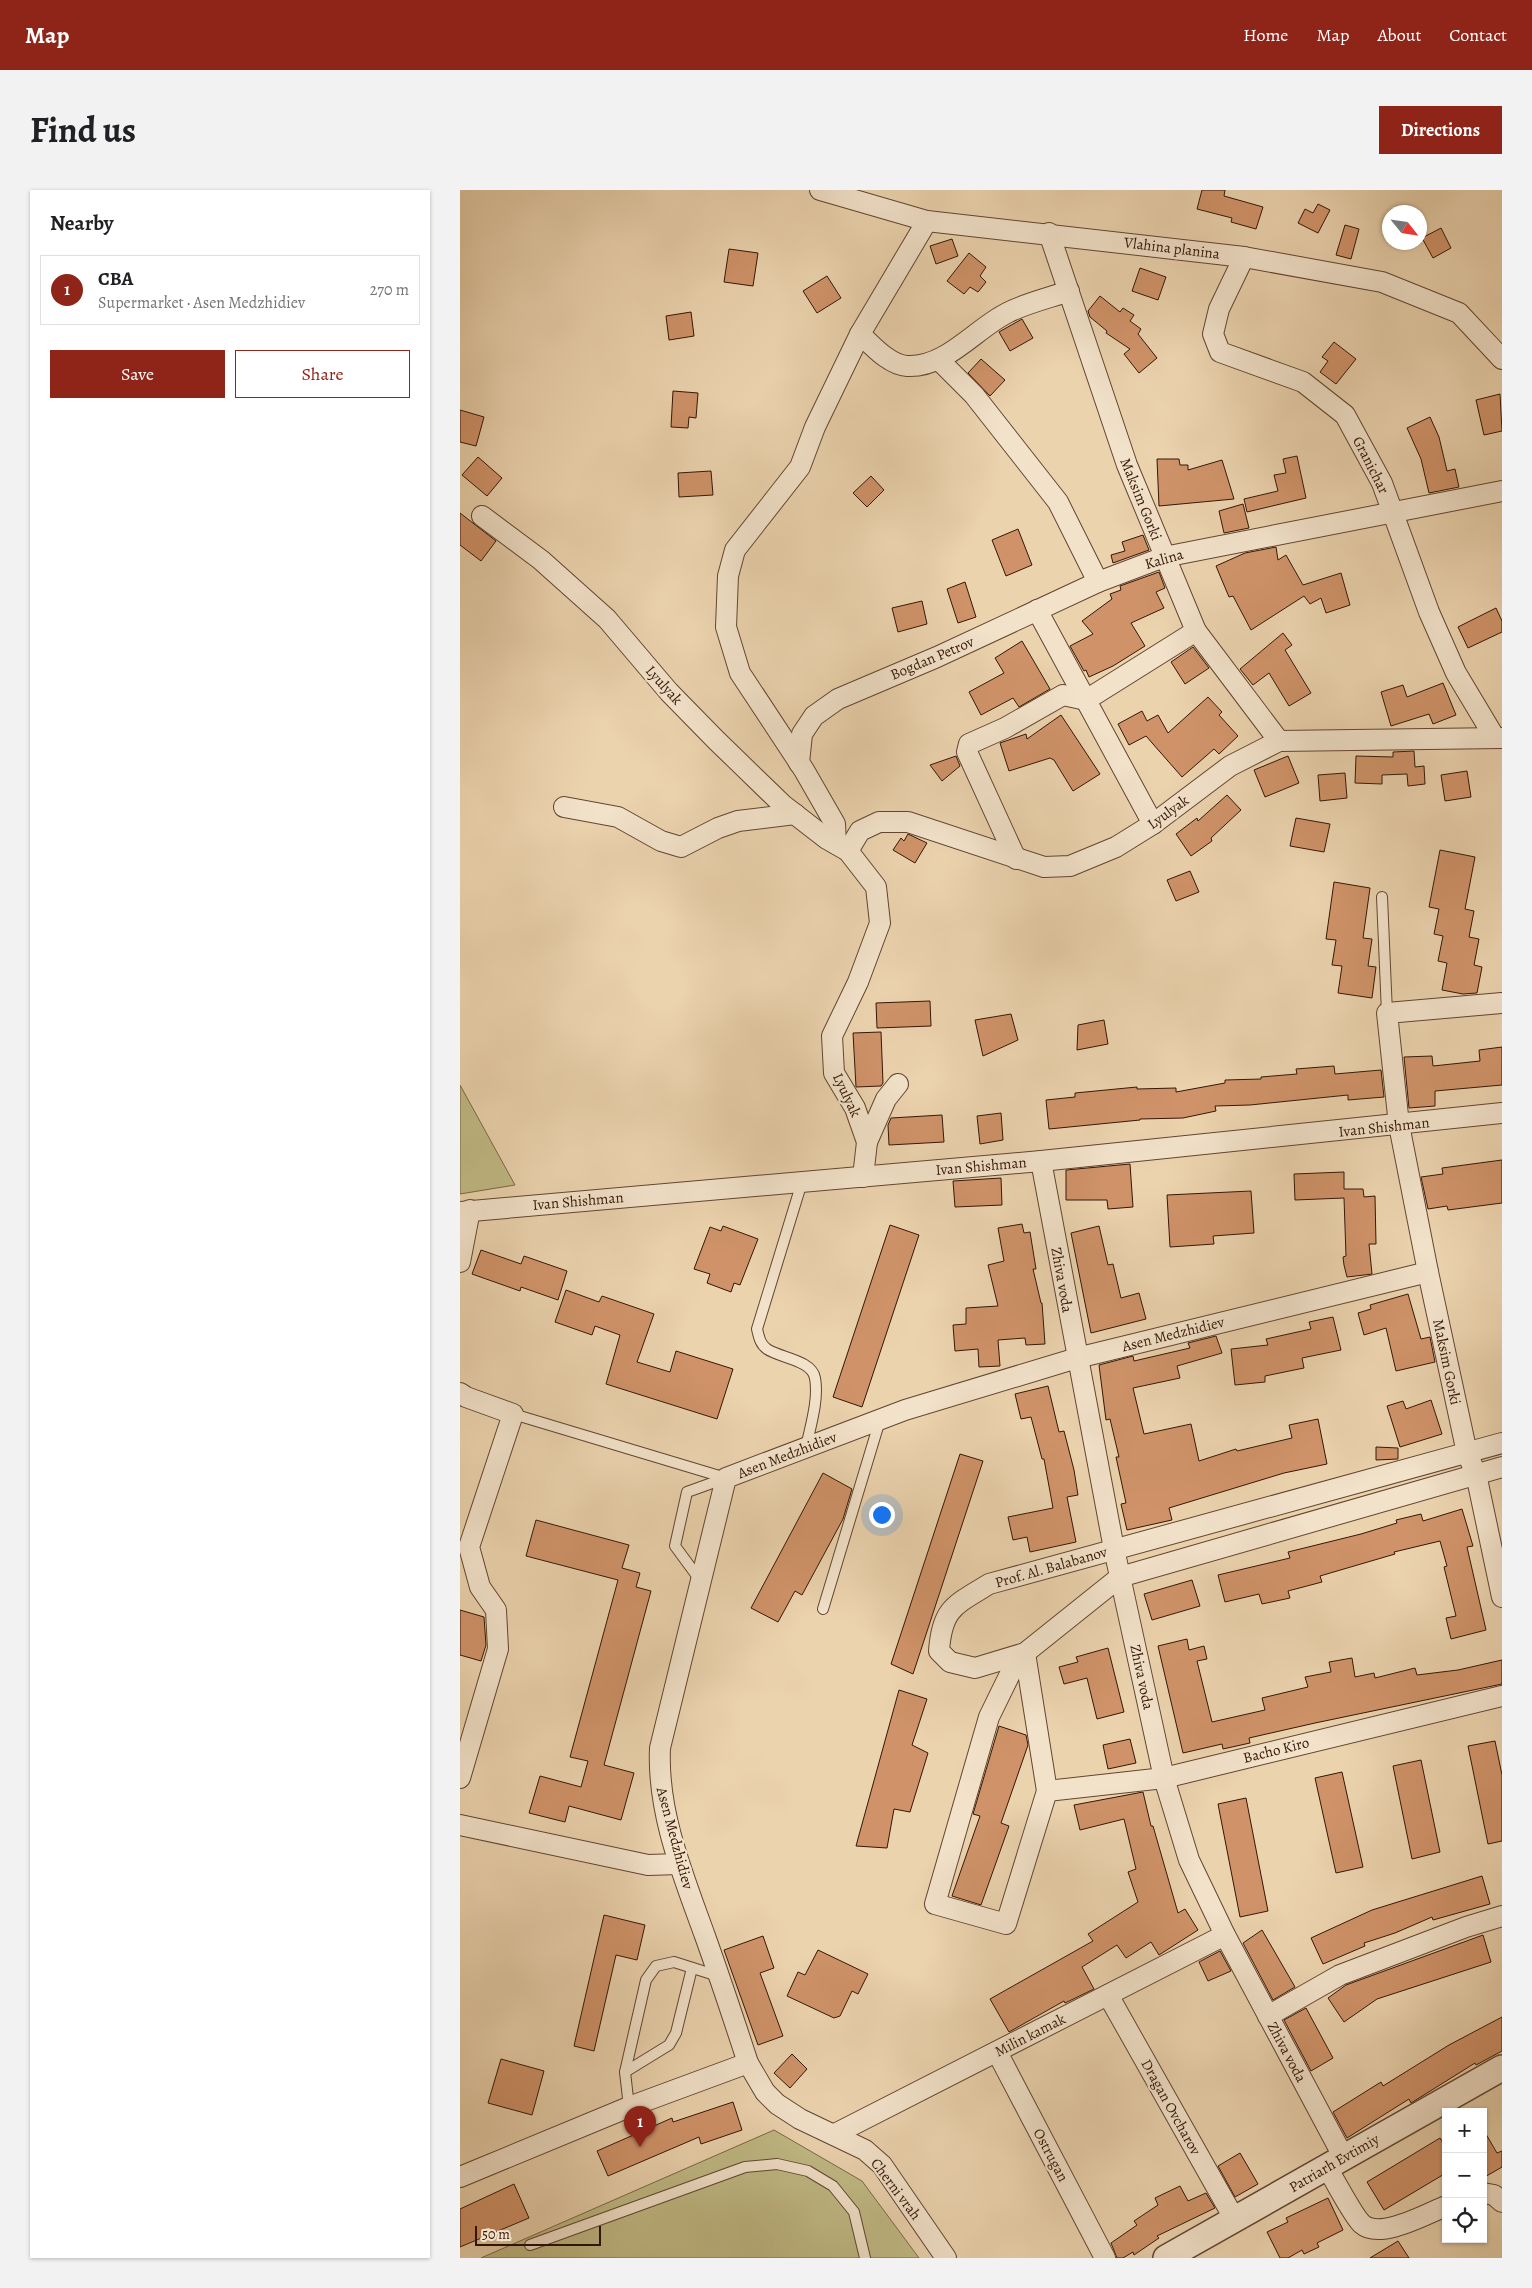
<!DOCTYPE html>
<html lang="en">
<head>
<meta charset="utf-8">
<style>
	body { margin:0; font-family:Alegreya,serif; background:#f2f2f2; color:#202124 }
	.controls { position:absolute; right:15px; bottom:15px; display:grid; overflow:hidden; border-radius:0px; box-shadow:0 1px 4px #0004 }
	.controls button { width:45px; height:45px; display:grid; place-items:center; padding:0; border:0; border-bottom:1px solid #e0e0e0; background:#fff; color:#202124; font:25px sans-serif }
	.compass { position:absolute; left:922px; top:15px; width:45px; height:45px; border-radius:50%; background:#fff; box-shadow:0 1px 4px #0004; rotate:120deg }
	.scale { position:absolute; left:15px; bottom:12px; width:126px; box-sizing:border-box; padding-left:5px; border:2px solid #341606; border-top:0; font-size:14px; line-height:18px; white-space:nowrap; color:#341606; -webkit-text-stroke:4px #f2e2ca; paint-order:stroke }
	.you { position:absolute; left:421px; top:1324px; width:18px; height:18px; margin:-12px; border:4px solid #fff; border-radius:50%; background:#1a73e8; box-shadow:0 0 0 8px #1a73e833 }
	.badge { display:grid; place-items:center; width:32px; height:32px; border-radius:50%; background:#8f2418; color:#fff; font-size:16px; font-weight:700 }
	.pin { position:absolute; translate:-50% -41px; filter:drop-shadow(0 1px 2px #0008) }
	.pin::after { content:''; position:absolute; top:26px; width:18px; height:15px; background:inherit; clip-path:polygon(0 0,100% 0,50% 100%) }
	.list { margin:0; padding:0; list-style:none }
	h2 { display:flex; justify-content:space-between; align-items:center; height:65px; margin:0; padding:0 20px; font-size:21px }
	h2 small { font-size:16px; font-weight:400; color:#757577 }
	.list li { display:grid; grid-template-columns:32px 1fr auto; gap:15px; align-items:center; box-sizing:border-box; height:70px; margin:0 10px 10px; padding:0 10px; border:1px solid #e0e0e0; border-radius:0px }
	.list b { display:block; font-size:19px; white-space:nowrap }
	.list p { margin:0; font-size:16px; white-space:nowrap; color:#757577 }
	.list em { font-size:16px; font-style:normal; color:#757577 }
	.actions { display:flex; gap:10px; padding:15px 20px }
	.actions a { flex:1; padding:11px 0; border:1px solid #8f2418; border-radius:0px; text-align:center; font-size:18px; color:#8f2418 }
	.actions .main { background:#8f2418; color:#fff }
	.icon { flex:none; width:28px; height:28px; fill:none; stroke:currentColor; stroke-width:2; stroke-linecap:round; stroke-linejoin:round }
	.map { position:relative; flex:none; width:1042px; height:2068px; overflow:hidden; border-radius:0px }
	header { display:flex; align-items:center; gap:30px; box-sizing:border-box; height:70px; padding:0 25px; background:#8f2418; color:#fff }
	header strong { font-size:24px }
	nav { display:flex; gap:28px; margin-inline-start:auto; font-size:18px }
	.intro { display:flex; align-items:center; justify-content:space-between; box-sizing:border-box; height:120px; padding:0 30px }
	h1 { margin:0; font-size:35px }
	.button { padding:12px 22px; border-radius:0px; background:#8f2418; color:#fff; font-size:18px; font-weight:700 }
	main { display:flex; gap:30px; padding:0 30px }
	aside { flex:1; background:#fff; border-radius:0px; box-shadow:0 1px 4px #0004 }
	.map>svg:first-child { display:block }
</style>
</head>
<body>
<header>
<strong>Map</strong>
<nav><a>Home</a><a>Map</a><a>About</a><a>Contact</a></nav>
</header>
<div class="intro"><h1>Find us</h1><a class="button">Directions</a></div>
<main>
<aside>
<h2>Nearby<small></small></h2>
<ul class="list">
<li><span class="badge">1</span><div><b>CBA</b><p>Supermarket · Asen Medzhidiev</p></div><em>270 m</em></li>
</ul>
<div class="actions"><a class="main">Save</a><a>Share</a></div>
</aside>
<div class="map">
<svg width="1042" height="2068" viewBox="0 0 1042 2068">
	<rect width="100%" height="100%" fill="#ebd3ae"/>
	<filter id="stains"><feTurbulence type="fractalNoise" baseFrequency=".004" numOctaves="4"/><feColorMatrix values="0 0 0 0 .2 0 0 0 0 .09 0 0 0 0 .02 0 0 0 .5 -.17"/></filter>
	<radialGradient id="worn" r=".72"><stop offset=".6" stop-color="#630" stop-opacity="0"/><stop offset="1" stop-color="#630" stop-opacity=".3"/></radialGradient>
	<g fill="#c0ba85" stroke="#7a6846">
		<path d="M0 895 55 995 0 1004Z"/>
		<path d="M314 1940 402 1991 459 2068H21Z"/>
	</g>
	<g fill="#d09369" stroke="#341606">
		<path d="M742 0H765L764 6 803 17 796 39 771 32 772 28 737 19Z"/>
		<path d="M858 14 870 20 858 43 838 33 845 19 853 23Z"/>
		<path d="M885 35 899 39 891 69 876 65Z"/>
		<path d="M981 38 991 58 973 68 962 48Z"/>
		<path d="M492 49 498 66 476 74 470 56Z"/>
		<path d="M269 59 298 63 293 96 264 92Z"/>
		<path d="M509 63 526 77 520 86 526 92 518 102 510 97 504 104 487 91Z"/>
		<path d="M680 78 706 87 698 110 672 101Z"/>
		<path d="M367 86 381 108 357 123 343 101Z"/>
		<path d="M640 106 660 122 663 118 674 125 670 131 681 139 678 144 697 168 679 183 664 164 670 159 646 143 647 141 630 127 628 121Z"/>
		<path d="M231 122 234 146 209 150 206 126Z"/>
		<path d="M562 129 573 148 550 161 539 142Z"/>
		<path d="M874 152 896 169 876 194 860 182 868 171 862 167Z"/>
		<path d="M521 169 545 190 530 206 508 183Z"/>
		<path d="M213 201 238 203 236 228 229 227 228 238 211 237Z"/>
		<path d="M1040 204 1042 241 1024 245 1016 210Z"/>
		<path d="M0 220 24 227 16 256 0 252Z"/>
		<path d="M970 227 979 247 987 281 995 279 999 297 969 303 961 269 947 238Z"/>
		<path d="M837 266 846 308 787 322 784 309 818 301 814 285 826 283 823 269Z"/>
		<path d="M18 267 42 288 27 306 2 285Z"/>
		<path d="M697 269H719L720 275H728V280L762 270 774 309 699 316Z"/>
		<path d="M251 281 253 305 219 307 218 283Z"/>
		<path d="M411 286 424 300 407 317 393 303Z"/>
		<path d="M783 314 789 338 764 343 759 321Z"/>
		<path d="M0 323 36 351 21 371 0 355Z"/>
		<path d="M558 339 572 375 546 386 532 350Z"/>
		<path d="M683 345 689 360 653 373 651 365 665 361 662 352Z"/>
		<path d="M816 357 818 370 826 365 843 395 881 383 890 415 866 423 861 408 850 414 844 406 791 440 773 406 769 407 756 376 785 363Z"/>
		<path d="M699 382 705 398 696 402 704 418 671 433 685 456 653 476 629 487 626 480 624 481 610 456 633 444 622 431 652 409 650 404 661 400 660 396Z"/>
		<path d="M505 392 516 427 498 433 487 399Z"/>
		<path d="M462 411 467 434 438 442 432 418Z"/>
		<path d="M1036 418 1042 431V442L1008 458 998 437Z"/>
		<path d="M823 443 832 455 825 460 851 503 829 516 809 483 793 495 780 479Z"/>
		<path d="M562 451 590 499 559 517 553 508 521 525 509 502 544 483 535 468Z"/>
		<path d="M733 457 749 478 725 494 711 472Z"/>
		<path d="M983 493 996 525 973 534 969 524 931 536 921 502 943 495 947 507Z"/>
		<path d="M748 507 762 522 759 525 778 546 759 564 754 559 722 587 686 546 669 555 658 534 682 521 687 531 698 525 708 543Z"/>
		<path d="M601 525 640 584 613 601 594 570 590 568 549 581 540 553 566 544 567 549Z"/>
		<path d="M954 561 955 577 964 576 965 594 948 596 947 584 922 585V594L895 593 896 566 933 567V562Z"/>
		<path d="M496 566 500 576 482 591 470 575Z"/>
		<path d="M828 566 839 593 805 607 794 580Z"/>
		<path d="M1007 581 1011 607 985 611 981 585Z"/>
		<path d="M885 583 887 608 860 611 858 585Z"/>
		<path d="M767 605 781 620 751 648 752 651 731 666 716 644 737 628 738 631Z"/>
		<path d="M836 628 870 634 864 662 830 656Z"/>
		<path d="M448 644 467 653 455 673 433 660 441 648 444 651Z"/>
		<path d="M980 660 1015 667 1005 719 1014 721 1009 747 1019 749 1014 775 1022 777 1017 803 1003 804 982 800 987 773 978 771 983 746 974 744 979 719 969 717Z"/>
		<path d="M730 681 739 702 716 711 707 690Z"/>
		<path d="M874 692 910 698 903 748 912 749 908 776 916 777 912 808 878 803 882 776 872 775 876 750 866 749Z"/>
		<path d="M470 811 471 836 417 838 416 813Z"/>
		<path d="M551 824 558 850 523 866 515 830Z"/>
		<path d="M644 830 648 854 617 860 618 835Z"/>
		<path d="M421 842 423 893 421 896 396 897 393 843Z"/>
		<path d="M1042 857V895L975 901V916L949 918 944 867 972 866 973 876 1020 871 1019 860Z"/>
		<path d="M874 876 875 884 921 880 924 907 888 910V905L790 915 755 916 756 921 723 928 680 929V930L589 939 586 910 615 907V903L677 897V899L716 898V902L765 893V890L801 889V887L837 884 836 879Z"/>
		<path d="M541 923 543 950 520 954 517 926Z"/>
		<path d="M482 925 484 952 429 955 428 935 431 928Z"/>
		<path d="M1042 970V1013L988 1020 987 1016 968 1019 961 987 983 984 982 978Z"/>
		<path d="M670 974 673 1017 648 1019 647 1010H606V980Z"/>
		<path d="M884 982V999H903L904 1007 915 1006 916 1054H909L912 1084 904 1085 887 1087 884 1075 883 1067 886 1066 884 1008 835 1010 834 984Z"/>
		<path d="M541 988 542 1015 495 1017 493 991Z"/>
		<path d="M791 1001 794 1043 753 1046 754 1054 710 1057 707 1005Z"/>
		<path d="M562 1034 564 1043 570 1042 576 1079H573L581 1113H582L585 1154 566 1155 565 1148 538 1150 540 1176 519 1177 518 1159 495 1161 493 1135 506 1134V1118L538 1116 528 1075 544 1071 538 1038Z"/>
		<path d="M430 1035 459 1045 402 1217 373 1207Z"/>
		<path d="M263 1036 298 1049 280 1095 274 1093 271 1102 247 1093 250 1084 234 1079 250 1037 261 1041Z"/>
		<path d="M639 1036 648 1075 653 1074 661 1108 679 1103 686 1129 631 1143 611 1043Z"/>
		<path d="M21 1060 61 1074 64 1066 107 1081 98 1110 61 1097 60 1101 12 1084Z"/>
		<path d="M106 1100 139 1112 142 1106 194 1124 177 1172 210 1182 216 1161 273 1179 257 1229 146 1194 160 1145 135 1136 132 1145 95 1132Z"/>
		<path d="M948 1104 961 1149 970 1147 975 1172 936 1181 926 1138 904 1145 898 1123 911 1119 910 1115Z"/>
		<path d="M873 1127 881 1160 842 1168 844 1178 805 1186V1192L775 1195 771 1159 808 1155 806 1149 851 1139 849 1132Z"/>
		<path d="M756 1146 762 1163 717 1176 720 1188 673 1198 684 1244 731 1234 739 1271 776 1259 777 1261 832 1248 829 1235 858 1229 867 1274 824 1283 709 1318 712 1330 667 1340 661 1314 666 1313 656 1267H659L650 1229 646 1230 639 1175 673 1166 674 1171 730 1158 728 1153Z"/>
		<path d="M588 1196 599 1242 604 1241 614 1280 618 1305 607 1307 616 1352 570 1362 567 1347 553 1350 548 1327 593 1318 584 1269H582L571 1227 561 1229 555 1204Z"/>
		<path d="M971 1210 982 1244 940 1257 927 1216 943 1211 946 1219Z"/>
		<path d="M916 1257 938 1258V1269L916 1270Z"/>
		<path d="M500 1264 523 1271 453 1484 431 1474Z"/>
		<path d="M363 1283 392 1299 383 1329 342 1405 335 1401 318 1432 291 1418Z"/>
		<path d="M1002 1319 1013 1356 1007 1357 1026 1440 991 1449 986 1428 996 1426 984 1377 987 1376 980 1351 934 1362 935 1364 860 1386 862 1392 828 1401 830 1408 802 1414 799 1404 765 1412 758 1385 830 1368 828 1362 901 1344 937 1333 936 1330 961 1324 963 1331Z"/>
		<path d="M76 1330 169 1355 162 1378 180 1383 176 1397 191 1401 144 1575 174 1583 161 1630 109 1616 105 1632 69 1623 80 1586 121 1597 128 1571 110 1567 158 1390 66 1366Z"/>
		<path d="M732 1390 740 1416 692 1430 684 1404Z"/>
		<path d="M0 1420 24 1427 26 1455 21 1471 0 1465Z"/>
		<path d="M727 1449 729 1460 744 1456 747 1469 737 1471 752 1532 805 1520 802 1508 848 1497 845 1487 871 1482 869 1472 892 1468 895 1487 914 1483 915 1488 955 1478 957 1485 998 1480 1042 1470V1494L855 1533 789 1548 790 1553 763 1559 762 1554 723 1563 698 1456Z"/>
		<path d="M648 1458 664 1522 637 1529 627 1488 604 1494 599 1477 618 1472 616 1467Z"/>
		<path d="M439 1500 467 1509 452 1555 468 1563 450 1622 434 1619 427 1658 396 1656Z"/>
		<path d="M539 1536 566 1545 568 1555 541 1633 549 1636 521 1715 492 1706 520 1626 513 1624Z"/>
		<path d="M670 1549 676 1573 648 1579 643 1555Z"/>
		<path d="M1035 1551 1042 1585V1651L1028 1654 1008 1556Z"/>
		<path d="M961 1570 980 1662 952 1669 933 1576Z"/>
		<path d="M882 1582 903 1677 876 1683 855 1588Z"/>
		<path d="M683 1602 691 1636H693L718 1723 725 1719 738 1740 699 1765 691 1752 666 1768 657 1755 622 1777 634 1799 605 1813 604 1811 549 1842 530 1809 633 1751 628 1744 678 1712 668 1682 676 1679 664 1629 620 1640 614 1615Z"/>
		<path d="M786 1608 808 1721 780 1727 758 1614Z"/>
		<path d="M1022 1686 1030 1714 973 1730 972 1727 935 1743 904 1753 905 1756 863 1774 851 1748 912 1720Z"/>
		<path d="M144 1725 185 1735 177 1770 156 1765 134 1861 114 1856Z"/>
		<path d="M802 1740 835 1797 813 1810 783 1753Z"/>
		<path d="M1023 1745 1031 1772 917 1809 884 1832 868 1808 886 1795Z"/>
		<path d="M303 1746 314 1778 300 1783 323 1846 298 1855 264 1760Z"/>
		<path d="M358 1760 408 1784 398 1804 392 1801 380 1826 374 1828 327 1806 338 1782 345 1785Z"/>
		<path d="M760 1761 771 1781 748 1791 739 1772Z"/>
		<path d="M846 1818 873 1868 851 1881 824 1830Z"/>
		<path d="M1042 1827V1861L1016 1875 1015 1873 951 1913 949 1909 887 1948 873 1922 921 1892 923 1896 989 1855Z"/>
		<path d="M332 1864 347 1879 330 1898 314 1883Z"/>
		<path d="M41 1869 84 1881 72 1925 28 1913Z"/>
		<path d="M273 1912 282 1940 241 1954 239 1947 148 1986 137 1961 212 1928 213 1932Z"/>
		<path d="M1023 1939 1037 1963 1042 1961V1977L1023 1988Z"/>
		<path d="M980 1948 986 1957V1983L924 2020 907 1992Z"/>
		<path d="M780 1963 798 1994 775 2007 758 1976Z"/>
		<path d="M54 1994 69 2028 0 2057V2019Z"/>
		<path d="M720 1996 728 2011 746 2003 755 2018 697 2046 699 2048 674 2065 673 2062 663 2068H657L651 2053 677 2035 674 2031 698 2015 695 2008Z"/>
		<path d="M868 2008 883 2040 857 2053 859 2057 844 2064 842 2060 828 2068H820L807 2042 828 2032 826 2028Z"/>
		<path d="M938 2051 949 2068H910Z"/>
	</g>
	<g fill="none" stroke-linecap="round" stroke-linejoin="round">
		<defs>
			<g id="service">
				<path d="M922 707 927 823"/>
				<path d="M342 992 297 1139C299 1147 300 1154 307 1159 320 1168 352 1170 355 1188 359 1210 350 1237 346 1258"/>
				<path d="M53 1224 266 1288"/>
				<path d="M240 1390 215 1356 227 1302 266 1288"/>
				<path d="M363 1419 420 1230"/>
				<path d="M165 1882 209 1855 216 1843 232 1778"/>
				<path d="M169 1917 165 1882 186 1790 196 1776 214 1772 258 1786"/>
				<path d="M70 2055 285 1977 317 1974 348 1981 373 1996 394 2022 405 2068"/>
			</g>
			<g id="minor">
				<path d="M360 0 467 31 784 67 922 92 999 123 1042 169"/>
				<path d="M589 43 667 275 736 441 819 551"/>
				<path d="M784 67 759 119 753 144 760 162 843 192 885 225 922 293 969 422 996 483 1035 548"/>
				<path d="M400 144C412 155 429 175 447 176 486 178 515 139 547 123 566 113 589 108 609 101"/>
				<path d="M479 170 514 205 598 312 638 392 704 367 1042 301"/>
				<path d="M22 326 81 370 147 429 209 502 256 550 323 615 367 649 388 661 416 697 420 733 398 792 372 846 374 883 395 918 407 952 403 987"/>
				<path d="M577 420 693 634"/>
				<path d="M339 573 342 544 354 526 378 509 477 467 638 392"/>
				<path d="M104 617 158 627 201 651 221 657 258 638 278 631 335 624"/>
				<path d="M376 654 375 634 344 580 280 483 266 437 268 386 275 360 340 277 355 237 400 144 467 31"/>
				<path d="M388 661 400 641 419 632H448L584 677 610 676 656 657 693 634 770 576 819 551 1042 548"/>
				<path d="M556 669 507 562 509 554 545 538 603 505 626 510 736 441"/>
				<path d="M1042 813 927 823 939 935 968 1082 1007 1263 1016 1284 1042 1407"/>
				<path d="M407 952 426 909 438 894"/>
				<path d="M581 971 654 1359 704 1588 729 1670 765 1745 884 1968"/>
				<path d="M0 1022 581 971 1042 923"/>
				<path d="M0 1072 10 1020"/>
				<path d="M0 1203 6 1207 53 1224 9 1357 20 1397 36 1420 38 1459 0 1588"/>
				<path d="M1042 1253 529 1394C495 1415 482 1418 479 1461L490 1472 515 1478 565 1463 660 1387 1042 1277"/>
				<path d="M565 1463 587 1601 546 1734 475 1714 529 1527 550 1484Z"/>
				<path d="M587 1601 704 1588 1042 1506"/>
				<path d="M0 1635 188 1675 219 1674"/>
				<path d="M648 1805 775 2030"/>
				<path d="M808 1826 880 1785 1006 1737 1042 1726"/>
				<path d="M537 1862 645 2068"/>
				<path d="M375 1944 765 1745"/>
				<path d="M867 1978C875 1990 893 2026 902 2034 920 2050 966 2024 986 2016"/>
				<path d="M0 1987 169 1917 288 1873"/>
				<path d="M1023 2003 1034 2005 1042 2012"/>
				<path d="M486 2068 422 1975 405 1960 340 1929 317 1914 305 1902 288 1873C274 1830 260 1788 245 1746 223 1685 197 1623 200 1558L266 1288 445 1220 617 1168 968 1082"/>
			</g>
			<path id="tertiary" d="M706 2068 1042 1878"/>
		</defs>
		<use href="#service" stroke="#624530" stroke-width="12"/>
		<use href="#minor" stroke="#624530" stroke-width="22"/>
		<use href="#tertiary" stroke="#624530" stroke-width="28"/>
		<use href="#service" stroke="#f2e2ca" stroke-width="10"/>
		<use href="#minor" stroke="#f2e2ca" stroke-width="20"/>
		<use href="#tertiary" stroke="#f2e2ca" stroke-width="25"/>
	</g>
	<g text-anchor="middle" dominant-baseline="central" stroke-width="4.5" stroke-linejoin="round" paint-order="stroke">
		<g font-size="15" fill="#341606" stroke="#f2e2ca">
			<text transform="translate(712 58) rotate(7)">Vlahina planina</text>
			<text transform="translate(911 275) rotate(63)">Granichar</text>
			<text transform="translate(681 309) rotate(68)">Maksim Gorki</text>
			<text transform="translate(704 369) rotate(-16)">Kalina</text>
			<text transform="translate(472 468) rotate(-23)">Bogdan Petrov</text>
			<text transform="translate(204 495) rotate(48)">Lyulyak</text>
			<text transform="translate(708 622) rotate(-36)">Lyulyak</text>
			<text transform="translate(387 905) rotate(65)">Lyulyak</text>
			<text transform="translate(924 937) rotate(-6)">Ivan Shishman</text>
			<text transform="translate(521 976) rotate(-5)">Ivan Shishman</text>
			<text transform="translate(118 1011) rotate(-5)">Ivan Shishman</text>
			<text transform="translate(602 1090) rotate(80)">Zhiva voda</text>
			<text transform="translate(713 1144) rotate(-14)">Asen Medzhidiev</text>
			<text transform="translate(987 1172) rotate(78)">Maksim Gorki</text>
			<text transform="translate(327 1265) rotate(-21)">Asen Medzhidiev</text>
			<text transform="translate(591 1377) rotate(-16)">Prof. Al. Balabanov</text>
			<text transform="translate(682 1487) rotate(78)">Zhiva voda</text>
			<text transform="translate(816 1560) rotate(-14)">Bacho Kiro</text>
			<text transform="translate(215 1648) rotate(75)">Asen Medzhidiev</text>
			<text transform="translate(570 1845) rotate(-27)">Milin kamak</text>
			<text transform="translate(827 1862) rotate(62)">Zhiva voda</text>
			<text transform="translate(711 1917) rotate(61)">Dragan Ovcharov</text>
			<text transform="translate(591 1965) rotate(62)">Ostrugan</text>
			<text transform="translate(874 1973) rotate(-30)">Patriarh Evtimiy</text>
			<text transform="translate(436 1999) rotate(53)">Cherni vrah</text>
		</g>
	</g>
	<rect width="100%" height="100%" filter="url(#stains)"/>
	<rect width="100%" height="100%" fill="url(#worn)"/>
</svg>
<div class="controls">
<button>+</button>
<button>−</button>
<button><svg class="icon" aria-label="locate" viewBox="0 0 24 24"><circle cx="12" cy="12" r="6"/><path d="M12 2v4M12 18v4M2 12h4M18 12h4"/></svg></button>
</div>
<svg class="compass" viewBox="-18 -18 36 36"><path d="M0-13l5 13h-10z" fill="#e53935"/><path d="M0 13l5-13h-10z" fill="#757577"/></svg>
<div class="scale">50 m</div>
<div class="you"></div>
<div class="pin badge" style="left:180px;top:1957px">1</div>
</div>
</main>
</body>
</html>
